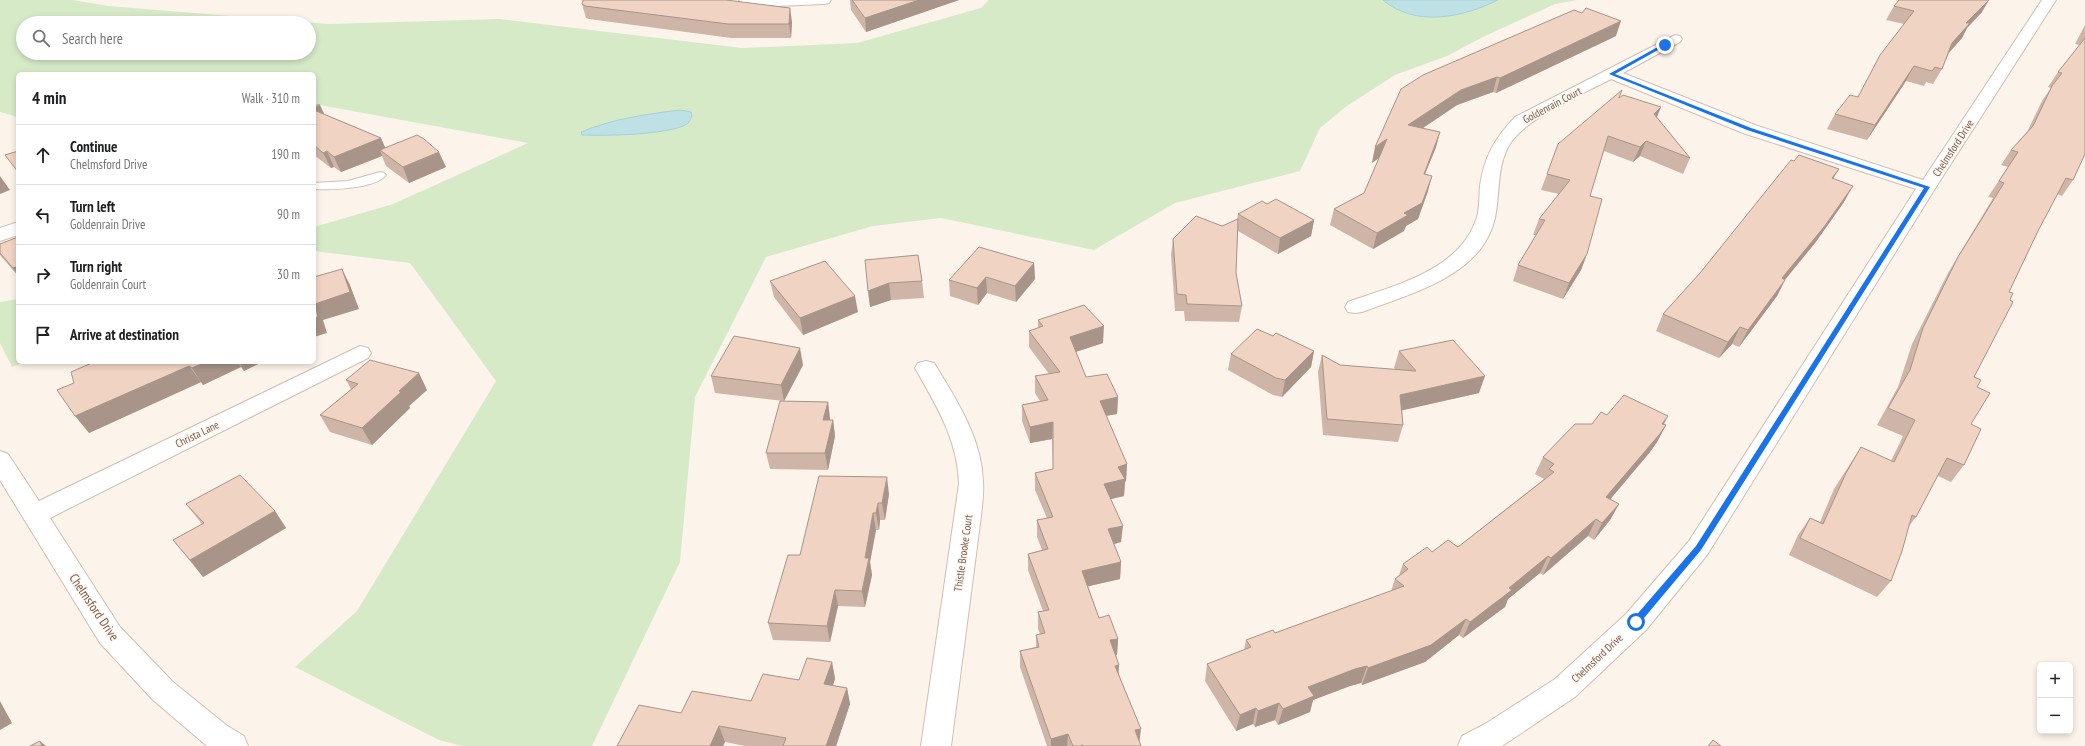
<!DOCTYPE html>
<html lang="en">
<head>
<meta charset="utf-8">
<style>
	body { margin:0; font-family:"PT Sans Narrow",sans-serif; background:#f2f2f2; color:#202124 }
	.controls { position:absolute; right:12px; bottom:12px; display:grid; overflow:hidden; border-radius:6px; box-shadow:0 2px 6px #0003 }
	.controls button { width:36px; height:36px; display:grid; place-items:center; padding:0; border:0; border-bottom:1px solid #e0e0e0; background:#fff; color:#202124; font:20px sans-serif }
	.stop { position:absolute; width:12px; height:12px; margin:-9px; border:3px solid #1a73e8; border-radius:50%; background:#fff }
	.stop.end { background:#1a73e8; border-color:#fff; box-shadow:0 1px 4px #0008 }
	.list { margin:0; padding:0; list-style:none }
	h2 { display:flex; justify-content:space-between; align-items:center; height:52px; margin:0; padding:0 16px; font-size:17px }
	h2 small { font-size:13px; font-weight:400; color:#757577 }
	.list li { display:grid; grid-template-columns:26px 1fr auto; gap:12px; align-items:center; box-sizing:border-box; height:60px; padding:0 16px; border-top:1px solid #e0e0e0 }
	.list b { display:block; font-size:15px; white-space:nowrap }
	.list p { margin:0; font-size:13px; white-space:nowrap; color:#757577 }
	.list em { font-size:13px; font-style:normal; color:#757577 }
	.icon { flex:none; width:22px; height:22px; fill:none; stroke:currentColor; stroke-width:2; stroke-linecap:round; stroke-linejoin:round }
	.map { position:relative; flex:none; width:2085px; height:746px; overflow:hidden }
	.search { position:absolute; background:#fff; box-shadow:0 2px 6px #0003; left:16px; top:16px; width:300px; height:44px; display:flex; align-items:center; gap:10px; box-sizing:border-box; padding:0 14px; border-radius:22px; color:#757577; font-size:15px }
	.panel { position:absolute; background:#fff; box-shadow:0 2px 6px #0003; left:16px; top:72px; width:300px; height:292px; border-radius:6px }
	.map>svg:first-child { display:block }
</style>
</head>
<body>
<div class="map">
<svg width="2085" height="746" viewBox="0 0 2085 746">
	<rect width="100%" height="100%" fill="#fcf4ea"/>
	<g fill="#d7eac8" fill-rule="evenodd">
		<path d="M0 0H73L108 6 329 24 499 19 742 48 857 43 981 8 989 0H1578L1555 4 1483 37 1447 56 1395 75 1347 106 1320 128 1300 171 1175 203 1094 250 941 218 873 226 766 257 695 397 680 562 592 746H462L439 740 295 667 357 611 496 381 410 263 314 251V227L393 204 528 143 314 104V74H18V117L0 112ZM23 23H309V53H23Z"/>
		<path d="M18 299V362H25L12 367 0 343V302Z"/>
	</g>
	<g fill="#bee1e5" stroke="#a5d1d7">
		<path d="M1383 0H1498C1464 17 1416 28 1383 0Z"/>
		<path d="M680 110 691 112 692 116C690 119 689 123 687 124 669 135 604 136 582 135L581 132C612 119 647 114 680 110Z"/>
	</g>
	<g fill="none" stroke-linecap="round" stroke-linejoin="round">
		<defs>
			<path id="service" d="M380 172 384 173 386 175C375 189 331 190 314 189V183L348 181Z"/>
			<g id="minor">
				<path d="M739 0H831L829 3 824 4 778 6 746 4 741 3Z"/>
				<path d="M2042 0H2056L1936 187 1707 555 1646 630 1575 697 1502 746H1458L1462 736 1485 724 1555 679 1626 614 1689 541 1916 189 1743 133 1611 79C1581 95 1532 115 1512 141 1497 162 1500 188 1496 212 1487 275 1412 293 1362 312L1355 313 1348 312 1345 307 1348 302C1395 285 1460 271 1477 217 1480 207 1479 196 1480 186 1484 157 1495 138 1515 117L1675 35 1680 36 1682 39 1680 42 1623 73 1755 125 1923 180Z"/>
				<path d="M18 222V235L0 241V228Z"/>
				<path d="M360 346 368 348 371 353 368 358 50 518 120 627 173 682 226 725 244 736 248 746H207L153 700 100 643 0 480V451L8 454 39 501Z"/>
				<path d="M926 361 934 363C956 399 982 438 983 482 984 493 982 505 981 516L951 746H921L959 484C958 440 936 405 915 368L918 363Z"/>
			</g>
		</defs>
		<use href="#service" stroke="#d0beb2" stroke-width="2"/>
		<use href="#minor" stroke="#d0beb2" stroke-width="2"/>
		<use href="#service" fill="#fff" fill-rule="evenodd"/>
		<use href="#minor" fill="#fff" fill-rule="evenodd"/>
	</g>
	<g fill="#ceb5a7">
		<path d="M850 0H959L866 32 851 10Z"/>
		<path d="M582 4 792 22 791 38H731L589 19 586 18Z"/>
		<path d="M1894 6 1982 12 1967 28 1962 38 1949 53 1942 69 1933 84 1926 82 1924 86 1906 81 1867 140 1827 129 1835 114 1858 97 1904 24 1886 20Z"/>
		<path d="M2085 25V154L2073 180 2062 196 2057 194 2038 231 2009 292 1974 377 1977 387 1964 465 1951 482 1938 476 1916 517 1909 526 1891 581 1877 597 1789 555 1798 535 1810 518 1820 522 1834 489 1850 464 1861 447 1891 461 1903 436 1877 425 1898 387 1912 344 1948 273 1993 198 1988 197 2008 167 2001 165 2011 150 2027 132 2042 101 2051 88 2048 87 2058 72 2080 45 2075 44Z"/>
		<path d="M1616 36 1496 93 1493 92 1457 105 1423 128 1440 132 1436 147 1425 174 1428 191 1418 219 1406 226 1404 231 1373 249 1330 225 1334 209 1364 193 1379 158 1372 163 1401 89Z"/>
		<path d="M1619 98 1657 117 1690 158 1683 174 1640 156 1633 162 1604 151 1590 196 1587 254 1581 270 1563 299 1513 281 1518 265 1536 235H1533L1539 219 1559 194 1541 190 1547 174Z"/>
		<path d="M314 105 324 114 381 138 385 148 446 167 409 183 386 166 382 156 341 172 334 167 331 168 314 155Z"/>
		<path d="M1794 161 1839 169 1833 178 1844 202 1815 243 1785 280 1777 296 1739 347 1732 344 1719 358 1656 331 1663 314 1700 273Z"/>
		<path d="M1267 204 1314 220 1311 236 1278 254 1238 231 1236 273 1242 306 1239 322 1185 321 1184 311H1175L1171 255 1173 239 1222 226 1237 220 1238 214Z"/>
		<path d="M18 237V276L0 255V244Z"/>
		<path d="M865 260 922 281 924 298 891 300 870 307Z"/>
		<path d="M1034 263 1035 279 1016 302 987 293 978 305 950 296 949 280Z"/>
		<path d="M770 281 858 312 803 335 774 297Z"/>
		<path d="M1038 320 1103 343 1076 352 1086 377 1118 397 1117 414 1106 416 1127 464 1126 481 1125 482 1124 496 1111 499 1121 542 1114 544 1121 562 1120 579 1088 586 1099 618 1118 639 1117 655H1116L1119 674 1141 746H1047L1020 667V651L1036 647V635L1040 634 1038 629V612L1043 611 1028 570V554L1042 550 1037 537V520L1047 518 1035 490V473L1053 469 1052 439 1030 443 1022 421V405L1040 401 1035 393V376L1049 374 1029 347V331L1038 328Z"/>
		<path d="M1273 336 1314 351 1311 367 1282 397 1273 395 1228 370 1231 354Z"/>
		<path d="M1399 351 1479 393 1402 410 1403 425 1398 442 1323 435 1318 372 1322 355 1340 365 1396 370 1394 368Z"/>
		<path d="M94 362H262L244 371 241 367 203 385 201 382 89 433 74 383Z"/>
		<path d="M803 365 784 401 828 402 830 420H833L835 436 828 470 770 469 766 453 784 401 715 393 711 376Z"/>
		<path d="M346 380 427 390 409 406 410 408 372 445 330 432 320 415 351 389Z"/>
		<path d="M1607 415 1664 424 1666 425 1657 442 1650 452 1610 499 1619 504 1610 520 1594 540 1588 536 1543 575 1540 573 1508 599 1505 607 1463 638 1459 635 1425 662 1362 685 1361 683 1350 686 1313 700 1310 712 1278 725 1275 720 1255 727 1253 724 1236 731 1205 681 1207 664 1244 650 1246 640 1275 633 1391 591 1395 579 1399 575 1403 564 1432 552 1458 547 1544 479 1535 474 1543 457 1592 424Z"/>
		<path d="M889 494 885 520H880L879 530H876L870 562 872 575 865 607 838 606 830 642 773 640 768 623 800 555Z"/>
		<path d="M186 504 275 511 286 528 203 577 173 540 202 524Z"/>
		<path d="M832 662 835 679 833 685 847 688 850 704 836 746H745L725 742 723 746H617L681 713 751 701 799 680Z"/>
	</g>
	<g fill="#a89488">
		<path d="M919 0H959L866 32 865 18Z"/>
		<path d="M1989 0 1982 12 1967 28 1962 38 1944 58 1952 43 1966 23Z"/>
		<path d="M790 8 792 22 791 38 789 24Z"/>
		<path d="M1621 21 1616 36 1496 93 1500 78Z"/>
		<path d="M1914 66 1906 81 1867 140 1875 125Z"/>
		<path d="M1497 77 1493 92 1457 105 1405 140 1408 125 1461 90Z"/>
		<path d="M320 105 327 120 314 113V108Z"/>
		<path d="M1661 107 1655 122 1654 114Z"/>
		<path d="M1440 132 1436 147 1419 189 1424 174Z"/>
		<path d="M381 138 388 154 380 150 382 156 341 172 334 157Z"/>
		<path d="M1387 139 1384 154 1372 163 1375 147Z"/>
		<path d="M1646 141 1640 156 1633 162 1640 147Z"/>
		<path d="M327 151 334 167 331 168 323 153Z"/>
		<path d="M439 152 446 167 409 183 403 167Z"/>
		<path d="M1839 169 1830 184 1832 178Z"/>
		<path d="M0 176 10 190 0 194Z"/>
		<path d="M1432 176 1428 191 1418 219 1406 226 1404 231 1373 249 1377 233 1404 213Z"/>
		<path d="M1853 186 1844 202 1815 243 1773 294 1782 278Z"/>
		<path d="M1314 220 1311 236 1278 254 1280 238Z"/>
		<path d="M1587 254 1581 270 1563 299 1569 283Z"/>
		<path d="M1034 263 1035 279 1016 302 1015 286Z"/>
		<path d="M18 266V275L13 268Z"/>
		<path d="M342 269 350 285 359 309 323 320 327 333 314 337 315 304Z"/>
		<path d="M986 277 987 293 978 305 977 288Z"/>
		<path d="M1785 280 1777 296 1739 347 1748 330Z"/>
		<path d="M889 283 891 300 870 307 868 291Z"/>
		<path d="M855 296 858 312 803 335 800 318Z"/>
		<path d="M1104 326 1103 343 1069 354 1070 337Z"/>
		<path d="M1740 327 1732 344 1719 358 1728 342Z"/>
		<path d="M800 348 803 365 784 401 781 385Z"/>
		<path d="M1314 351 1311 367 1282 397 1285 380Z"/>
		<path d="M206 362H238L241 367 203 385 192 368Z"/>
		<path d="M239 362H262L244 371Z"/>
		<path d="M189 366 201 382 89 433 75 416Z"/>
		<path d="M419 373 427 390 409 406 410 408 372 445 362 428 399 391Z"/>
		<path d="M1485 376 1479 393 1395 412 1400 395Z"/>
		<path d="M1118 397 1117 414 1099 417 1100 401Z"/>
		<path d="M828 402 830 419 826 436 823 420Z"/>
		<path d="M1668 416 1660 432 1662 424Z"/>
		<path d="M833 420 835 436 828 470 825 453Z"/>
		<path d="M1053 422 1052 439 1030 443V427Z"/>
		<path d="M1666 425 1657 442 1650 452 1598 514 1606 497Z"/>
		<path d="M1127 464 1126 481 1125 482 1124 496 1103 501 1104 484 1118 467Z"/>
		<path d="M887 477 889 494 885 520 882 503Z"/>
		<path d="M878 503 880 520 879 530 876 513Z"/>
		<path d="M1619 504 1610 520 1594 540 1602 523Z"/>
		<path d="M275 511 286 528 203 577 190 560Z"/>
		<path d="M873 513 876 530 870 562 872 575 865 607 862 591 865 558Z"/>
		<path d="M1596 519 1588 536 1543 575 1551 558Z"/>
		<path d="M1123 526 1121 542 1107 546 1108 529Z"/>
		<path d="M1548 556 1540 573 1508 599 1505 607 1463 638 1470 622 1509 588Z"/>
		<path d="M1121 562 1120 579 1081 588 1082 571Z"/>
		<path d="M835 590 838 606 830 642 827 626Z"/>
		<path d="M1466 619 1459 635 1425 662 1362 685 1368 668Z"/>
		<path d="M1118 639 1117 655 1109 657 1110 640Z"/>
		<path d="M832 662 835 679 828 700 824 684Z"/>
		<path d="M1119 665 1118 682 1115 666Z"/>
		<path d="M1367 666 1361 683 1350 686 1313 700 1310 712 1278 725 1283 709 1308 687 1355 669Z"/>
		<path d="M847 688 850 704 836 746H826Z"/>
		<path d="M0 701 12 723 0 730Z"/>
		<path d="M1279 703 1275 720 1255 727 1258 711Z"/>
		<path d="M1256 708 1253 724 1236 731 1240 715Z"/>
		<path d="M719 726 725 742 723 746H710Z"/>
		<path d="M1141 729 1139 745 1135 730Z"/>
		<path d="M1068 734 1067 746H1051V739Z"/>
		<path d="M40 741 46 746H42Z"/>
	</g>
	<g fill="#f0d3c2" stroke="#a89488">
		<path d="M583 0H726L790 8 789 24H728L585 6 582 4Z"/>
		<path d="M852 0H919L865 18Z"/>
		<path d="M1899 0H1989L1966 23H1970L1952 43 1942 69 1935 67 1932 71 1914 66 1875 125 1835 114 1850 95 1858 97 1880 55 1914 11 1894 6Z"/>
		<path d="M1586 8 1621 21 1500 78 1497 77 1461 90 1408 125 1440 132 1424 174 1432 176 1422 203 1404 213 1408 215 1377 233 1334 209 1364 193 1387 139 1375 147 1401 89 1423 75 1574 10 1582 13Z"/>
		<path d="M2085 38V154L2073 180 2066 178 2038 231 2009 292 2013 293 2010 300 2013 302 1974 377 1981 380 1977 387 1990 393 1971 424 1981 429 1964 465 1947 458 1916 517 1912 515 1902 551 1891 581 1800 538 1810 518 1823 524 1846 473 1861 447 1894 462 1915 420 1888 408 1910 370 1923 328 1958 257 2004 183 1999 181 2018 152 2011 150 2033 126 2052 86 2062 73 2058 72Z"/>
		<path d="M1622 90 1619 98 1623 95 1661 107 1654 114 1690 158 1646 141 1640 147 1608 136 1590 196 1602 199 1587 254 1569 283 1518 265 1545 220 1539 219 1570 180 1547 174 1558 144Z"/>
		<path d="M314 105H320L314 108Z"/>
		<path d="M314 110 381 138 334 157 327 151 323 153 314 145Z"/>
		<path d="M417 135 424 139 439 152 403 167 380 150Z"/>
		<path d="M18 151V172L5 155Z"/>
		<path d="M1799 155 1839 169 1832 178 1853 186 1824 227 1782 278 1785 280 1748 330 1740 327 1728 342 1663 314 1700 273 1791 160 1794 161Z"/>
		<path d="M1276 199 1314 220 1280 238 1238 214 1262 201 1267 204Z"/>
		<path d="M1196 216 1222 226 1238 219 1236 273 1242 306 1187 304 1186 295 1177 294 1173 239Z"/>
		<path d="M18 237V266L13 268 0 253V244Z"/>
		<path d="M979 247 1034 263 1015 286 986 277 977 288 949 280Z"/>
		<path d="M918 255 922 281 889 283 868 291 865 260Z"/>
		<path d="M825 261 855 296 800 318 770 281Z"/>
		<path d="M342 269 350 292 315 304 318 317 314 318V277Z"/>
		<path d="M1084 305 1104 326 1070 337 1086 377 1107 374 1118 397 1100 401 1127 464 1118 467 1125 479 1104 484 1123 526 1108 529 1121 562 1082 571 1099 618 1109 615 1118 639 1110 640 1119 665 1115 666 1141 729 1135 730 1141 746H1083V745L1080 746H1073L1068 734 1051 739 1020 651 1039 647 1036 635 1045 633 1038 612 1049 610 1028 554 1048 549 1037 520 1053 517 1035 473 1053 469V422L1030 427 1022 405 1048 400 1035 376 1060 372 1029 331 1043 326 1038 320Z"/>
		<path d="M1257 329 1273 336 1276 333 1314 351 1285 380 1276 378 1231 354Z"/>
		<path d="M734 336 800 348 781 385 711 376Z"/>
		<path d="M1453 340 1485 376 1400 395 1403 425 1327 419 1322 355 1340 365 1416 371 1399 351Z"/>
		<path d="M370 360 419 373 399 391 401 392 362 428 320 415 358 384 346 380Z"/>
		<path d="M94 362H206L192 368 189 366 75 416 57 390 74 383 71 372Z"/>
		<path d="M1624 395 1668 416 1662 424 1666 425 1659 435 1606 497 1619 504 1602 523 1596 519 1551 558 1548 556 1509 588 1512 590 1470 622 1466 619 1431 645 1368 668 1367 666 1355 669 1308 687 1314 696 1283 709 1279 703 1258 711 1256 708 1240 715 1207 664 1251 647 1246 640 1273 630 1275 633 1404 586 1395 579 1408 569 1403 564 1427 547 1432 552 1448 540 1458 547 1554 472 1549 469 1554 464 1543 457 1575 424H1592L1601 412 1607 415Z"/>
		<path d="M780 401 828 402 823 420H833L825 453H766Z"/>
		<path d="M240 475 275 511 190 560 173 540 204 523 186 504Z"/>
		<path d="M819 476 887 477 882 503H878L876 513H873L865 558H869L862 591 835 590 827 626 768 623 788 555H800Z"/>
		<path d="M807 658 832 662 824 684 847 688 826 746H783L786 738 719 726 710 746H617L639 705 681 713 692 691 751 701 763 674 799 680Z"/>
		<path d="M1713 740 1721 746H1708Z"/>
		<path d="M40 741 42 746H30Z"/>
	</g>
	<path fill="#1a73e8" d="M1663 44 1667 45 1615 74 1751 128 1930 187 1701 550 1639 624H1633V619L1696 546 1924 188 1747 130 1609 74Z"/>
	<g text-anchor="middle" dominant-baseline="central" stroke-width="3" stroke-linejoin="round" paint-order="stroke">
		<g font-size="11" fill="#765a4d" stroke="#fef8f0">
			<text transform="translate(1552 105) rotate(-28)">Goldenrain Court</text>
			<text transform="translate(1953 148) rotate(-57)">Chelmsford Drive</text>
			<text transform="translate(197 434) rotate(-26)">Christa Lane</text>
			<text transform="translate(963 553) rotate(-82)">Thistle Brooke Court</text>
			<text transform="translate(1597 658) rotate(-43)">Chelmsford Drive</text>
		</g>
		<g font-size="13" fill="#765a4d" stroke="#fef8f0">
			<text transform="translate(94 607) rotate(56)">Chelmsford Drive</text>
		</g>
	</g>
</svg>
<div class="controls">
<button>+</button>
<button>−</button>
</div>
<div class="stop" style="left:1636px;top:622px"></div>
<div class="stop end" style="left:1665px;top:45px"></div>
<div class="search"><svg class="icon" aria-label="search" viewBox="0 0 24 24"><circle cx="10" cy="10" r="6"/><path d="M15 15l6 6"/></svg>Search here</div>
<section class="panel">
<h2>4 min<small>Walk · 310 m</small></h2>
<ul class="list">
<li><svg class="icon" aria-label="ahead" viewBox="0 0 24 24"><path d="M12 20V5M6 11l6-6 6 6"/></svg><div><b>Continue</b><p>Chelmsford Drive</p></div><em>190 m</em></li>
<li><svg class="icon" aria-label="left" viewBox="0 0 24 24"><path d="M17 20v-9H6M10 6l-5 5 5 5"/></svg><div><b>Turn left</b><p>Goldenrain Drive</p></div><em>90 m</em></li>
<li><svg class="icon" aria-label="right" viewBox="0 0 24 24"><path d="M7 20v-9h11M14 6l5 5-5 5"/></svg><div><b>Turn right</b><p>Goldenrain Court</p></div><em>30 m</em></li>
<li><svg class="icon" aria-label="arrive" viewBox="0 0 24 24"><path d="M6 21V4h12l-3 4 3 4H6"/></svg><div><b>Arrive at destination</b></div></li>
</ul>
</section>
</div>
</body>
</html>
